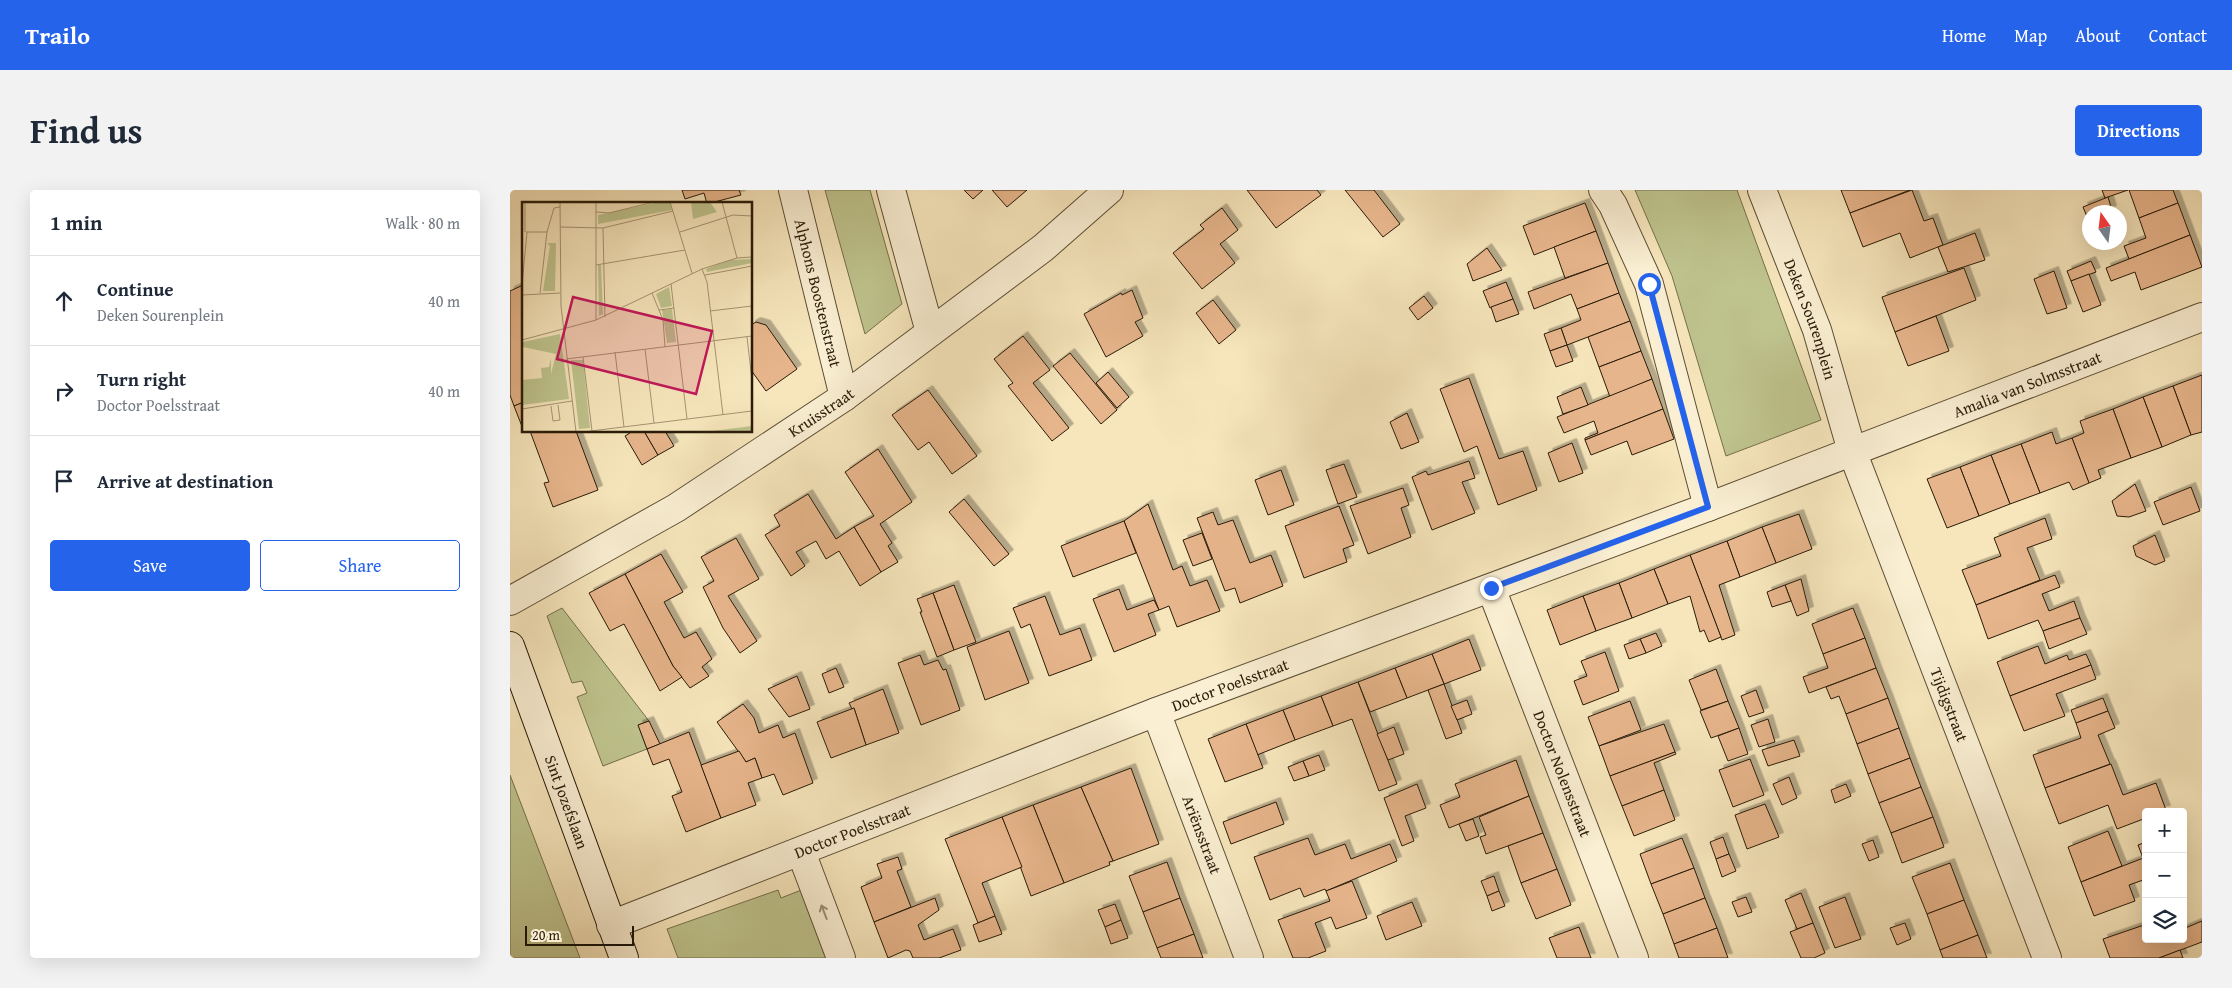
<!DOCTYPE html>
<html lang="en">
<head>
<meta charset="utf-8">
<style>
	body { margin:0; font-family:"Gentium Book Plus",serif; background:#f2f2f3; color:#1f2937 }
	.controls { position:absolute; right:15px; bottom:15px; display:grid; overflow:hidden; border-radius:5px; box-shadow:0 5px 20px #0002 }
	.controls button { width:45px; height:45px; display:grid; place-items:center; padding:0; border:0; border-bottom:1px solid #e0e1e3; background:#fff; color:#1f2937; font:25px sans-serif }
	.compass { position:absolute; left:1572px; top:15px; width:45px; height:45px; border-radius:50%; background:#fff; box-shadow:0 5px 20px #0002; rotate:346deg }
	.scale { position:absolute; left:15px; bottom:12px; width:109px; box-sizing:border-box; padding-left:5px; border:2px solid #291b08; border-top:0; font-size:14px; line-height:18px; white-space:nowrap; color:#291b08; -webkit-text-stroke:4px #faefd3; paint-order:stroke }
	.stop { position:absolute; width:15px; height:15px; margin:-11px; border:4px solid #2563eb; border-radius:50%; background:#fff }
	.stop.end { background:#2563eb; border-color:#fff; box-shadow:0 1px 5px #0008 }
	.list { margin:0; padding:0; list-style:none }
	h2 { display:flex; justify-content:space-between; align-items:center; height:65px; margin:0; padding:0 20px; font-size:21px }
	h2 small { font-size:16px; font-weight:400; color:#747a83 }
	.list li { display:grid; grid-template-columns:32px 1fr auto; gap:15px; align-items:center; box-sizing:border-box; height:90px; padding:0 20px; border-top:1px solid #e0e1e3 }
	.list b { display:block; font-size:19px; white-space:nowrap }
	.list p { margin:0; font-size:16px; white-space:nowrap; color:#747a83 }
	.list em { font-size:16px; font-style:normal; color:#747a83 }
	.actions { display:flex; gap:10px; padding:15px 20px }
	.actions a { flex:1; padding:11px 0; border:1px solid #2563eb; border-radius:5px; text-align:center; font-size:18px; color:#2563eb }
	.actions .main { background:#2563eb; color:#fff }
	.icon { flex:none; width:28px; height:28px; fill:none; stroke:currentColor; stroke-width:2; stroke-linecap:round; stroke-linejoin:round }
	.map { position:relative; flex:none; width:1692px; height:768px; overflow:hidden; border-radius:5px }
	header { display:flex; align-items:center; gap:30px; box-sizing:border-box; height:70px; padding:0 25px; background:#2563eb; color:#fff }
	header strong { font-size:24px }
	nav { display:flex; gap:28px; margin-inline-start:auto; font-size:18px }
	.intro { display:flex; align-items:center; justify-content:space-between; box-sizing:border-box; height:120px; padding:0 30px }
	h1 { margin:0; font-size:35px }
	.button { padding:12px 22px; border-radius:5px; background:#2563eb; color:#fff; font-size:18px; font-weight:700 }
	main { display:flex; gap:30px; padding:0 30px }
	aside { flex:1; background:#fff; border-radius:5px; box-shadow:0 5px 20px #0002 }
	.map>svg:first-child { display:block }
</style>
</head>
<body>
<header>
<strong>Trailo</strong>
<nav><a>Home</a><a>Map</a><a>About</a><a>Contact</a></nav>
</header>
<div class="intro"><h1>Find us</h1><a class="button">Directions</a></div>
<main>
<aside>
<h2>1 min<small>Walk · 80 m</small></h2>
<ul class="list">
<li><svg class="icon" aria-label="ahead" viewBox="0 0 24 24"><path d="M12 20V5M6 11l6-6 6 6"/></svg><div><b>Continue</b><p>Deken Sourenplein</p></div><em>40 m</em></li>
<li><svg class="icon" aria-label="right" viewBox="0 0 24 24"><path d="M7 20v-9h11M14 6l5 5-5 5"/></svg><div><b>Turn right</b><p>Doctor Poelsstraat</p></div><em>40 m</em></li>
<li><svg class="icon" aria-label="arrive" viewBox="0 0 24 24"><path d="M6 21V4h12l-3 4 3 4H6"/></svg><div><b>Arrive at destination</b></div></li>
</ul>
<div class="actions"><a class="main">Save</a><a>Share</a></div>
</aside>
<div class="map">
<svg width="1692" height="768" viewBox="0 0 1692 768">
	<defs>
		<filter id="shadow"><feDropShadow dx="4.5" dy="-4.5" stdDeviation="0" flood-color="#0004"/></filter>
	</defs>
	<rect width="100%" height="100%" fill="#f7e6bc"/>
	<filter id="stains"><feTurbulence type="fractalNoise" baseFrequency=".004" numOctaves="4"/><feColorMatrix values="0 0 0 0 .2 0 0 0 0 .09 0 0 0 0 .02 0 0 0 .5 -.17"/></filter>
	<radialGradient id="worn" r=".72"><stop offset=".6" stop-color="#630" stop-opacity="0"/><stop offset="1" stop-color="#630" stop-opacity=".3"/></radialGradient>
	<g fill="#bfc48e" stroke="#74704b">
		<path d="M315 0H360L392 114 355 144Z"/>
		<path d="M1125 0H1227L1311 230 1216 266 1162 86Z"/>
		<path d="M52 418 139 531 128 535 137 559 93 576 67 507 77 503 72 491 62 493 37 426Z"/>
		<path d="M0 585 70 768H0Z"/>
		<path d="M294 699 321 768H168L157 739 268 700 271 708Z"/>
	</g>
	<g fill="#e7b58b" stroke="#291b08" filter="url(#shadow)">
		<path d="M172 0H229L231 5 197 14 194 3 175 9Z"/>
		<path d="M454 0H473L463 9Z"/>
		<path d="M482 0H517L497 17Z"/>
		<path d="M737 0H807L811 5 766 38Z"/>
		<path d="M835 0H864L890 34 873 47Z"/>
		<path d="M1331 0H1400L1340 23Z"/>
		<path d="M1402 0 1414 31 1423 28 1433 55 1400 68 1390 43 1353 57 1340 23Z"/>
		<path d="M1592 0H1618L1595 8Z"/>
		<path d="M1619 0H1663L1668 13 1629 28Z"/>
		<path d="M1598 7 1602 20 1595 22H1580L1578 29 1573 17Z"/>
		<path d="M1075 13 1086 41 1024 65 1013 36Z"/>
		<path d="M1668 13 1680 45 1619 69 1614 56 1636 48 1629 28Z"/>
		<path d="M712 18 728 40 710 54 725 73 692 99 663 63 694 39 690 35Z"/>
		<path d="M1086 41 1098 73 1055 88 1044 57Z"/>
		<path d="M1465 43 1475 70 1438 82 1428 57Z"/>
		<path d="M1680 45 1692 77 1631 100 1625 82 1601 91 1596 78Z"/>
		<path d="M977 58 992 80 963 91 957 74Z"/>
		<path d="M1581 71 1586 82 1561 91 1557 81Z"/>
		<path d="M1098 73 1109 103 1067 119 1061 104 1024 119 1018 102Z"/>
		<path d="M1454 78 1466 110 1385 142 1372 107Z"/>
		<path d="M1544 81 1557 118 1537 124 1524 89Z"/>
		<path d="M1579 84 1591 115 1573 122 1561 91Z"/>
		<path d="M996 92 1003 109 980 118 973 101Z"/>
		<path d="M11 96 14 104V212L4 216 0 205V101Z"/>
		<path d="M622 100 633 128 625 132 633 146 596 167 574 124 611 103 612 105Z"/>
		<path d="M1109 103 1120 131 1057 155 1051 138 1071 130 1067 119Z"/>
		<path d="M914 106 923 118 908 130 899 118Z"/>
		<path d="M1003 109 1009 124 986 132 981 117Z"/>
		<path d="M703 110 726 140 709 154 686 123Z"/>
		<path d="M1426 126 1439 161 1398 176 1385 142Z"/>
		<path d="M1120 131 1131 161 1089 177 1078 147Z"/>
		<path d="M246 132 256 135 287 179 256 201 241 180V135Z"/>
		<path d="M1051 138 1057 155 1040 161 1034 144Z"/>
		<path d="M513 146 540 180 523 193 559 238 542 251 498 196 503 193 484 169Z"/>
		<path d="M1057 155 1063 171 1046 177 1040 161Z"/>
		<path d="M1131 161 1142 189 1100 207 1089 177Z"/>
		<path d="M560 163 607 220 591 234 543 176Z"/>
		<path d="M598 182 619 207 607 218 586 193Z"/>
		<path d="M1692 185V242L1681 245 1663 196Z"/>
		<path d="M959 188 989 269 1013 261 1027 300 988 315 967 256 954 262 930 199Z"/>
		<path d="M1142 189 1153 219 1075 250V248L1088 243 1084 231 1054 243 1047 227Z"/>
		<path d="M1663 196 1681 245 1652 257 1633 207Z"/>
		<path d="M1071 197 1078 215 1053 224 1047 207Z"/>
		<path d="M418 200 467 266 442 284 419 252 408 260 382 225Z"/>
		<path d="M1633 207 1652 257 1621 268 1603 219Z"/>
		<path d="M14 212V238L13 239 4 216Z"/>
		<path d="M1153 219 1164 249 1122 265 1117 251 1081 265 1075 250Z"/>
		<path d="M1603 219 1621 268 1588 280 1591 288 1579 293 1562 248 1574 243 1570 231Z"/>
		<path d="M897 223 909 252 891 259 880 232Z"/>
		<path d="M20 241H66L88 300 43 317 34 293 39 292Z"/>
		<path d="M123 241H134L148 265 132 275 115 246Z"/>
		<path d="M134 241H155L164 256 148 265Z"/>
		<path d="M1542 242 1546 254 1562 248 1579 293 1563 300 1559 292 1530 303 1511 254Z"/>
		<path d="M1062 253 1073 283 1049 292 1038 263Z"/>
		<path d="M1511 254 1530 303 1500 314 1481 265Z"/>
		<path d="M368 259 402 312 370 334 382 353 378 356 388 372 371 382 344 337 364 326 335 282Z"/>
		<path d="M1481 265 1500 314 1469 326 1450 277Z"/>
		<path d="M959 271 965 288 952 292 965 323 922 340 902 287 916 281 918 285Z"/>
		<path d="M834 274 847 307 828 314 816 280Z"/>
		<path d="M1450 277 1469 326 1437 338 1417 289Z"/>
		<path d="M771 280 784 315 758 325 745 290Z"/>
		<path d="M1625 294 1636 321 1619 327 1607 326 1602 311Z"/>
		<path d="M1681 297 1690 321 1653 335 1644 312Z"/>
		<path d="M893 298 899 315 891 318 901 347 858 364 840 316Z"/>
		<path d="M298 304 326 349 344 337 371 382 350 396 329 361 316 369 306 351 286 362 295 376 281 386 255 345 270 336 264 325Z"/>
		<path d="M454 309 499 364 484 376 439 322Z"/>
		<path d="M638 314 663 380 672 376 680 396 697 390 710 421 667 437 659 416 649 420 614 331Z"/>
		<path d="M829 316 844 355 833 359 837 372 794 388 775 336Z"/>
		<path d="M703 322 708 335 723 330 740 373 761 365 773 396 730 413 725 398 715 401 687 328Z"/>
		<path d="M1289 324 1302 359 1266 373 1252 337Z"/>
		<path d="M1535 328 1542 349 1517 358 1530 390 1466 415 1452 380 1491 366 1484 348Z"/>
		<path d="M614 331 626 363 563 387 551 356Z"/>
		<path d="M1252 337 1266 373 1230 387 1217 351Z"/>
		<path d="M692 343 702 369 683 376 673 350Z"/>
		<path d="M1645 345 1655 371 1645 375 1626 366 1623 356Z"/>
		<path d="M226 348 249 389 218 406 247 451 230 463 213 438 193 397 204 391 191 367Z"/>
		<path d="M1217 351 1230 387 1209 395 1225 445 1212 450 1180 365Z"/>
		<path d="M151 364 173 402 154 412 174 448 186 442 202 469 192 477 199 486 180 498 163 476 115 384Z"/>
		<path d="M1180 365 1211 447 1199 452 1194 440 1190 442 1180 406 1158 414 1144 379Z"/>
		<path d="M1144 379 1158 414 1122 428 1109 393Z"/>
		<path d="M115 384 163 476 172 487 150 501 114 434 100 441 79 403Z"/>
		<path d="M1545 385 1550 397 1532 404 1539 421 1564 411 1570 428 1533 441 1528 430 1478 449 1466 415Z"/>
		<path d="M1291 389 1299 421 1287 426 1275 395Z"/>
		<path d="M1109 393 1122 428 1086 441 1073 406Z"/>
		<path d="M444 395 466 452 444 460 423 403Z"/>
		<path d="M1275 395 1281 411 1262 417 1257 402Z"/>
		<path d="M609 399 617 420 644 410 649 420 638 424 646 445 604 462 583 409Z"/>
		<path d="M423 403 444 460 427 467 410 422H412L407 409Z"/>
		<path d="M535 406 550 445 570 438 582 470 539 486 520 434 511 438 503 418Z"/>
		<path d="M1073 406 1086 441 1050 455 1037 420Z"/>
		<path d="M1343 418 1355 448 1313 464 1302 434Z"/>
		<path d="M1570 428 1577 444 1539 459 1533 441Z"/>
		<path d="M499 441 519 493 475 510 457 457Z"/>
		<path d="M1146 443 1152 456 1136 463 1130 449Z"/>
		<path d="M1355 448 1366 478 1299 503 1293 487 1318 478 1313 464Z"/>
		<path d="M959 449 971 480 934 494 922 464Z"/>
		<path d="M1130 449 1136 463 1119 469 1114 455Z"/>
		<path d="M1528 456 1535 474 1557 465 1559 470 1576 464 1581 475 1500 506 1487 472Z"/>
		<path d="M1095 462 1109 501 1073 515 1064 491 1077 486 1071 471Z"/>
		<path d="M922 464 934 494 897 508 885 478Z"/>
		<path d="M410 465 414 475 428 470 433 480 436 479 450 520 411 535 388 473Z"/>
		<path d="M1581 475 1586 489 1546 504 1555 526 1514 541 1500 506Z"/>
		<path d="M326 478 334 497 319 503 312 484Z"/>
		<path d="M885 478 897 508 860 522 848 492Z"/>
		<path d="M1366 478 1378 508 1336 524 1329 506 1321 509 1316 497Z"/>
		<path d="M1206 479 1218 511 1191 520 1179 490Z"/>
		<path d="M287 486 300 519 279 527 258 499Z"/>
		<path d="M848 492 887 594 869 601 842 529 823 536 811 506Z"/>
		<path d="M934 494 952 543 936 549 918 500Z"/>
		<path d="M373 499 389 543 356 555 344 518 342 519 339 513Z"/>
		<path d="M1246 500 1254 522 1239 527 1231 506Z"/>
		<path d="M811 506 823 536 785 550 773 520Z"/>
		<path d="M1378 508 1389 538 1347 554 1336 524Z"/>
		<path d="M1593 508 1598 521 1566 533 1561 520Z"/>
		<path d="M957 510 962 524 947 530 941 516Z"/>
		<path d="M1120 511 1131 540 1089 556 1078 527Z"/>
		<path d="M1218 511 1229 538 1201 548 1190 521Z"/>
		<path d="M233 514 244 528 249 543 268 535 273 548 285 543 303 593 273 605 264 584 252 588 245 568 236 572 207 532Z"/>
		<path d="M344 518 356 555 321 568 307 532Z"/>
		<path d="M773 520 785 550 747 565 736 534Z"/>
		<path d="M1598 521 1605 538 1588 545 1600 574 1535 598 1523 565 1571 548 1566 533Z"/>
		<path d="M1258 529 1265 552 1249 557 1241 535Z"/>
		<path d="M139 531 150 554 137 559 128 535Z"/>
		<path d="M736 534 753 578 715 592 698 549Z"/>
		<path d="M1154 534 1165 562 1100 586 1089 556Z"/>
		<path d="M884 537 894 564 878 570 867 544Z"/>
		<path d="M1229 538 1238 564 1218 571 1208 546Z"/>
		<path d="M1389 538 1400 568 1358 584 1347 554Z"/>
		<path d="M179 542 211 628 176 642 162 606 172 602 159 569 143 575 137 559Z"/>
		<path d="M1284 550 1290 566 1258 576 1252 560Z"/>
		<path d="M229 561 236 572 245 568 252 588 238 593 246 615 211 628 191 575Z"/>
		<path d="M1165 562 1166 564 1144 573 1154 600 1112 616 1100 586Z"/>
		<path d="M809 565 815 580 799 586 793 571Z"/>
		<path d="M1400 568 1411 597 1369 613 1358 584Z"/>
		<path d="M1240 569 1254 605 1223 617 1209 580Z"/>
		<path d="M1006 570 1019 606 939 638 930 615 950 607 945 594Z"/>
		<path d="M793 571 799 586 784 591 778 577Z"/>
		<path d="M1601 574 1613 605 1646 593 1656 620 1636 622V628L1607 639 1598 615 1549 634 1535 598Z"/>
		<path d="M621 578 649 654 603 671 571 597Z"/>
		<path d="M1279 587 1287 608 1272 615 1263 594Z"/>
		<path d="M907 594 916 618 895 626 904 651 892 656 874 608Z"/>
		<path d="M1336 594 1341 606 1325 613 1321 600Z"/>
		<path d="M571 597 603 671 599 672 600 675 554 693 523 615Z"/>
		<path d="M1411 597 1423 627 1381 643 1369 613Z"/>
		<path d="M1154 600 1165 630 1124 646 1112 616Z"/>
		<path d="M1019 606 1033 643 976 664 970 647 976 645 969 627Z"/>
		<path d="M766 612 774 634 721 654 713 632Z"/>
		<path d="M1255 614 1269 647 1237 659 1225 625Z"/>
		<path d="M523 615 554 693 521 706 492 627Z"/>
		<path d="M492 627 512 677 472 693 485 726 468 733 435 649Z"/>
		<path d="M1423 627 1434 657 1392 673 1381 643Z"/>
		<path d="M963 629 969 646 956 651 949 634Z"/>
		<path d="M1598 641 1612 676 1571 692 1558 657Z"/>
		<path d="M1033 643 1047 679 1011 693 998 656Z"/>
		<path d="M1213 647 1219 664 1206 669 1200 652Z"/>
		<path d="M798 648 805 665 835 654 841 669 880 654 887 671 816 701 815 699 794 707 790 698 760 710 744 667Z"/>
		<path d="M1172 648 1184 678 1141 694 1130 664Z"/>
		<path d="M1363 650 1369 667 1359 671 1352 654Z"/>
		<path d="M1636 652V667L1633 668 1628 655Z"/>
		<path d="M1219 664 1226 681 1212 687 1206 669Z"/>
		<path d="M388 667 392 679 387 681 401 717 364 732 351 697 372 688 367 674Z"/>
		<path d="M1636 667V689L1619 695 1625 711 1584 726 1571 692Z"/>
		<path d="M657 672 670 708 633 722 619 686Z"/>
		<path d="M1440 673 1454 710 1417 724 1402 687Z"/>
		<path d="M1184 678 1195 708 1153 724 1141 694Z"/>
		<path d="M1047 679 1061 715 1026 729 1011 693Z"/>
		<path d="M984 686 989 701 977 706 971 691Z"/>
		<path d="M842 691 857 728 826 739 821 727 805 733 816 761 798 768H783L768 730 820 711 816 701Z"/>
		<path d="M989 701 995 716 982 721 977 706Z"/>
		<path d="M1291 703 1303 733 1287 739 1275 710Z"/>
		<path d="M1236 707 1242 722 1228 727 1222 712Z"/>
		<path d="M1335 707 1351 749 1325 758 1309 717Z"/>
		<path d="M425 708 429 720 408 735 414 750 443 739 451 760 429 768H403L400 761 396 760 378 768 364 732Z"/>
		<path d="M670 708 684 744 647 758 633 722Z"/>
		<path d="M1195 708 1207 738 1164 754 1153 724Z"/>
		<path d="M1454 710 1468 745 1430 760 1417 724Z"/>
		<path d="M902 712 912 736 876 750 867 726Z"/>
		<path d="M605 714 611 730 595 737 588 720Z"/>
		<path d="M485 726 492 744 469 752 463 735Z"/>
		<path d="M611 730 618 748 601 754 595 737Z"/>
		<path d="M1692 731V752L1649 768H1600L1593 749 1634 735 1636 749 1640 751 1673 749V739Z"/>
		<path d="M1303 733 1315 763 1304 768H1291L1280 742Z"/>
		<path d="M1395 733 1401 749 1387 755 1380 738Z"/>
		<path d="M1069 737 1081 768H1047L1039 748Z"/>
		<path d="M1207 738 1218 768H1169L1164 754Z"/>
		<path d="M684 744 693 768H651L647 758Z"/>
		<path d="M1468 745 1477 768H1433L1430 760Z"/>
		<path d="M1670 760 1673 768H1649Z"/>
	</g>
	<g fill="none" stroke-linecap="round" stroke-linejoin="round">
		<defs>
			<g id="street">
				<path id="s1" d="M283 0 334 207"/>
				<path d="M381 0 420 142"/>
				<path d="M1093 0 1103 15 1139 94 1198 317"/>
				<path id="s2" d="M1252 0 1307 140 1342 261 1537 768"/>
				<path id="s3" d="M981 398 1124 768"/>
				<path id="s4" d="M0 411 166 318 334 207 533 58 599 0"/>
				<path id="s5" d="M646 522 739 768"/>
				<path d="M291 662 331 768"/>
				<path id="s6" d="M101 735 646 522 1198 317 1692 127"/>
			</g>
			<g id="secondary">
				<path id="s7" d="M0 456 114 768"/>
			</g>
		</defs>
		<use href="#street" stroke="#5c4e35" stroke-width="30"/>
		<use href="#secondary" stroke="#291b08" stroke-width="30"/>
		<use href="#street" stroke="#faefd3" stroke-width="28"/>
		<use href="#secondary" stroke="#faefd3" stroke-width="28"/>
	</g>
	<defs><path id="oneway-shaft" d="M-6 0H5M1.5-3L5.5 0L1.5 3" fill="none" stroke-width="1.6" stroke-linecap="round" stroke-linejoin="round" transform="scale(1.25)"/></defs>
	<use stroke="#9c9078" href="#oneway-shaft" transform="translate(314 722) rotate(-111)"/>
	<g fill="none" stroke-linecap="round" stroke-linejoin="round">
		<path stroke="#2563eb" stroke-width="6" d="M981 398 1198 317 1139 94"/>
	</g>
	<g text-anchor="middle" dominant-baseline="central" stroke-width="4" stroke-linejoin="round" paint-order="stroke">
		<g font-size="16" fill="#291b08" stroke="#faefd3">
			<text stroke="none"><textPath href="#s1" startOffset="106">Alphons Boostenstraat</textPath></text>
			<text stroke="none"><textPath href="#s2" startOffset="138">Deken Sourenplein</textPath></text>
			<text stroke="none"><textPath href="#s6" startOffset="1516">Amalia van Solmsstraat</textPath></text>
			<text stroke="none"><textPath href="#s4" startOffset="364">Kruisstraat</textPath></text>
			<text stroke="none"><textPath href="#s6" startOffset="664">Doctor Poelsstraat</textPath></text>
			<text stroke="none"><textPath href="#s2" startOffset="548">Tijdigstraat</textPath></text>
			<text stroke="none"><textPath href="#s3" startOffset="199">Doctor Nolensstraat</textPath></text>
			<text stroke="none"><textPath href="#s7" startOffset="166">Sint Jozefslaan</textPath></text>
			<text stroke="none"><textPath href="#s6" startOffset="259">Doctor Poelsstraat</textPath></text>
			<text stroke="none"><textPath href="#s5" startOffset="131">Ariënsstraat</textPath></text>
		</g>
	</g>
	<g transform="translate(12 12)">
		<rect width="230" height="230" fill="#f7e6bc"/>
		<path d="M138 0H148L150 8 76 22V13ZM169 0H188L195 10 171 17ZM25 41H34L33 89H21L28 44ZM230 57V61L185 70 184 67 207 58ZM76 63H79L81 112 77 114ZM147 85 150 104 139 106 134 92ZM150 107 154 140 145 141 140 108ZM38 132 47 197 0 203V178L20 176 19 166 27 165 29 156V172L34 152 1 145V140ZM49 158H61L68 226 57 227ZM230 224V230H190V229Z" fill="#bfc48e"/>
		<path fill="none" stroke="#a59574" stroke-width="1" d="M38 0 39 104 54 230M74 0V118M148 0 170 71M200 0 215 56 230 55M74 10 87 11 132 0M38 25 81 26 151 9M81 26 83 115M3 30V0M4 30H25M158 30 211 13 230 14M74 63 163 48M180 67 185 80 201 213M183 73 230 64M149 82 165 217M0 83 5 30M18 91 25 30 32 6 38 5M130 91 141 118 143 145M0 93 38 91M137 108 152 106M188 109 230 104M225 135 230 178M0 138 74 118 180 67 215 56M123 147 132 221M93 150 102 225M61 155 70 229M44 157 230 134M29 204 31 219 38 218 36 203M0 207 50 199M61 230 230 209"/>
		<path fill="#c2185b" fill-opacity="0.15" stroke="#c2185b" stroke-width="2.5" d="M51 95 190 129 174 192 35 157Z"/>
		<rect width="230" height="230" fill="none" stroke="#291b08" stroke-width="2.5"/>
	</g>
	<rect width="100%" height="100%" filter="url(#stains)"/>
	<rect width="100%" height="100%" fill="url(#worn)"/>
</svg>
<div class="controls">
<button>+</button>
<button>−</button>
<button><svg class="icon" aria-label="layers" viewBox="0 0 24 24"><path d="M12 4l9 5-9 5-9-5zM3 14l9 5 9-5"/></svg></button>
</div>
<svg class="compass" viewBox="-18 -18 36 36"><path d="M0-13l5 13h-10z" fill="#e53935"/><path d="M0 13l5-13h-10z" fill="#747a83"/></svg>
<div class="scale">20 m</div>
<div class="stop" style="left:1139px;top:94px"></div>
<div class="stop end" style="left:981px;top:398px"></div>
</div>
</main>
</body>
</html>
